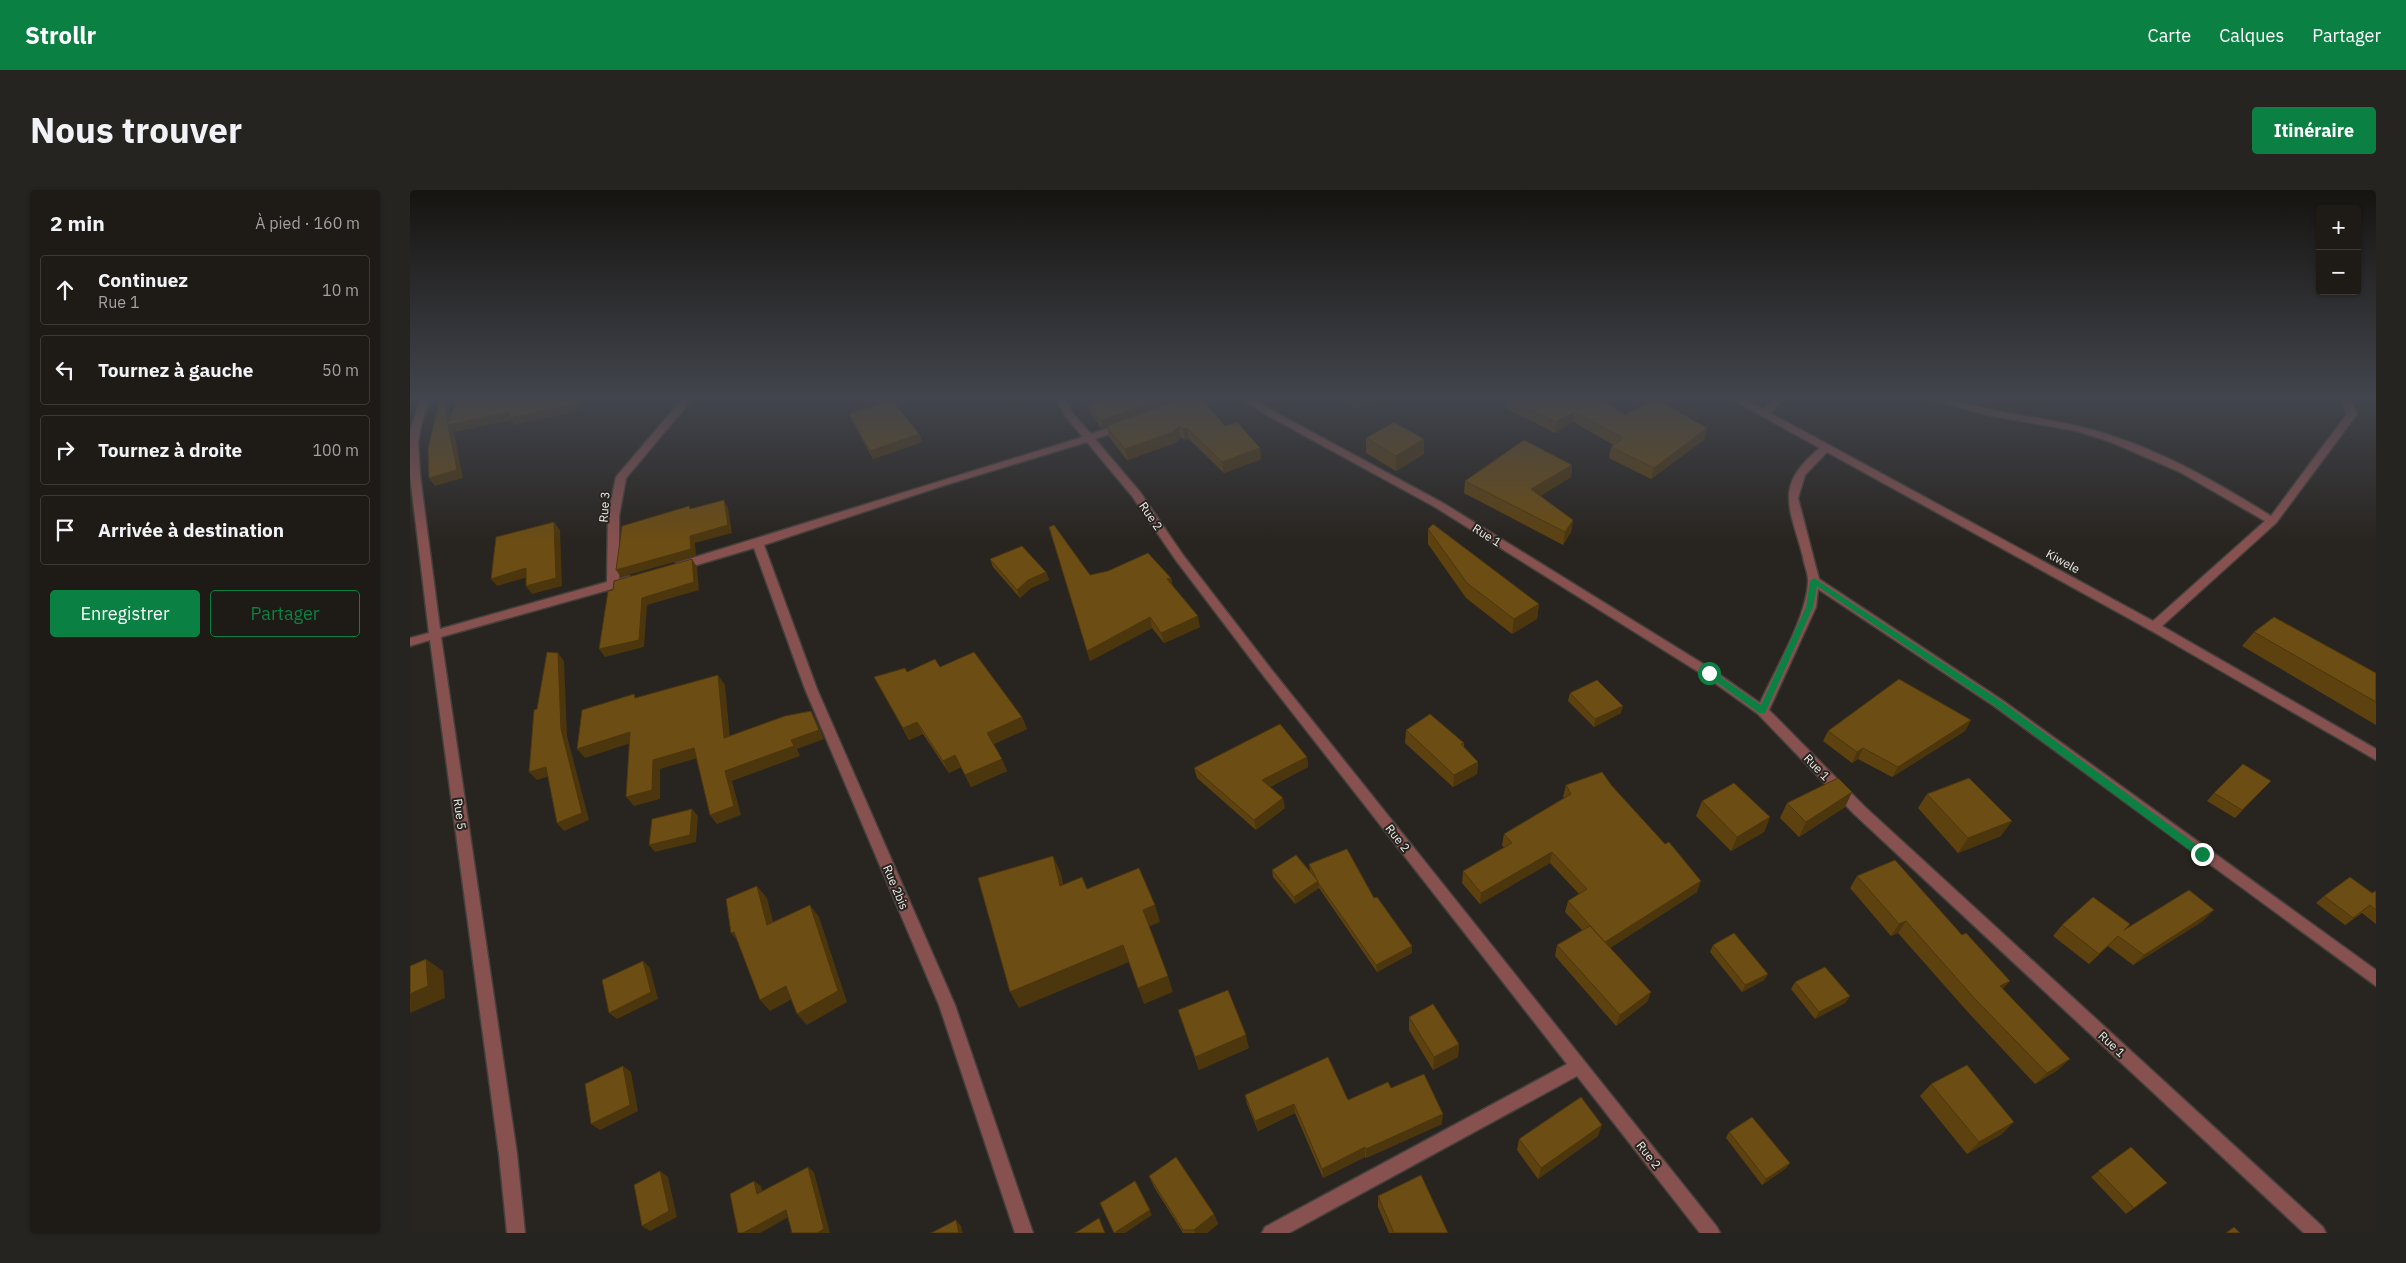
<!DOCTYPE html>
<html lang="fr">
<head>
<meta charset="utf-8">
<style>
	body { margin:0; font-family:"IBM Plex Sans",sans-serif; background:#262420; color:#f1f3f6 }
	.controls { position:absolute; right:15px; top:15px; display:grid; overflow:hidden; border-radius:5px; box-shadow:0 1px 4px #0004 }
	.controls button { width:45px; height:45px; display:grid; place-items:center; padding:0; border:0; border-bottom:1px solid #3c3936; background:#1e1b17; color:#f1f3f6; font:25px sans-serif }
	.stop { position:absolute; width:15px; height:15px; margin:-11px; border:4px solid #0b8043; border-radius:50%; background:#fff }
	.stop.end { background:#0b8043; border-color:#fff; box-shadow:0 1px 5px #0008 }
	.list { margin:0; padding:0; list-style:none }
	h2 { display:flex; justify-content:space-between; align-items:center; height:65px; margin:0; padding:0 20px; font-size:21px }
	h2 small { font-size:16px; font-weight:400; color:#a1a1a1 }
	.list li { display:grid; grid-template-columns:32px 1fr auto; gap:15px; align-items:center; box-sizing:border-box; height:70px; margin:0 10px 10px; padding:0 10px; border:1px solid #3c3936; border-radius:5px }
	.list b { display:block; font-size:19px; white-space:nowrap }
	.list p { margin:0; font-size:16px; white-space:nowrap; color:#a1a1a1 }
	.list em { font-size:16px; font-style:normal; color:#a1a1a1 }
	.actions { display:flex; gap:10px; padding:15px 20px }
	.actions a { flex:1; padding:11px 0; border:1px solid #0b8043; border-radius:5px; text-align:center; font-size:18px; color:#0b8043 }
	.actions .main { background:#0b8043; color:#fff }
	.icon { flex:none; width:28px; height:28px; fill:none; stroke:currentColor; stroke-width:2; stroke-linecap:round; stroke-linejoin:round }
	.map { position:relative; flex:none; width:1966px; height:1043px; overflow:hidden; border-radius:5px }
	header { display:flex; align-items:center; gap:30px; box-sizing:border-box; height:70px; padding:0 25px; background:#0b8043; color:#fff }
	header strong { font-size:24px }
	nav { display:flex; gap:28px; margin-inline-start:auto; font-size:18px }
	.intro { display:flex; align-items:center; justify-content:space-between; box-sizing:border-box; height:120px; padding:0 30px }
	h1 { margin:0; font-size:35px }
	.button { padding:12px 22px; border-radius:5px; background:#0b8043; color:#fff; font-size:18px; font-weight:700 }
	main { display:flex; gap:30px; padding:0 30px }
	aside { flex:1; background:#1e1b17; border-radius:5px; box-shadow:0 1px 4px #0004 }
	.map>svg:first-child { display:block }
</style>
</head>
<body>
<header>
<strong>Strollr</strong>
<nav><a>Carte</a><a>Calques</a><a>Partager</a></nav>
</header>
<div class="intro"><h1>Nous trouver</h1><a class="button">Itinéraire</a></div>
<main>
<aside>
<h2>2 min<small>À pied · 160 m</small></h2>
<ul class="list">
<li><svg class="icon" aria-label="ahead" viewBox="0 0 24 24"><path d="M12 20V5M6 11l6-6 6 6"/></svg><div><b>Continuez</b><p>Rue 1</p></div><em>10 m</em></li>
<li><svg class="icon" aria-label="left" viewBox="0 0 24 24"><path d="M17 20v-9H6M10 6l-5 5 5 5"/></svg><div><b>Tournez à gauche</b></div><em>50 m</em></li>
<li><svg class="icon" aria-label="right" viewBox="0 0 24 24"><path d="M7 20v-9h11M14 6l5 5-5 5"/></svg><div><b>Tournez à droite</b></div><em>100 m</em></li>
<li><svg class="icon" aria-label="arrive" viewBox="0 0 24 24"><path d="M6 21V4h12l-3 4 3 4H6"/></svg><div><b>Arrivée à destination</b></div></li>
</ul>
<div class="actions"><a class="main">Enregistrer</a><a>Partager</a></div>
</aside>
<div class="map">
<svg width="1966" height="1043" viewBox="0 0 1966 1043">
	<rect width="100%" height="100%" fill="#28241f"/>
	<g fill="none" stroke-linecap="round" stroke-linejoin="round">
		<defs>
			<g id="minor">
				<path d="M11 207H20L11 235 8 253 10 285 30 439 197 392 198 326 206 287 274 207H284L216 288 209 326V389L219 386 225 390 223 393 31 447 107 964 115 1043H97L89 964 20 450 0 456V448L19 443 0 285V242Z"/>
				<path d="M646 207H654L664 225 681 244 710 234H716V238L685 249 730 302 773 365 861 479 1307 1037 1310 1043H1290L1167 886 879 1043H852L855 1037 1157 874 853 485 765 369 722 306 677 252 529 297 354 355 407 499 545 815 623 1043H605L529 815 395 499 344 358 270 380 265 376 266 373 673 247 655 226Z"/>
				<path d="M830 207H840L859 219 1033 313 1303 480 1350 513C1365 480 1396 428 1398 393 1399 385 1394 375 1393 367 1380 317 1363 296 1410 258L1321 209 1320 207H1330L1353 219 1367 207H1376L1360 223 1743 431 1855 331 1770 282 1701 252 1667 241 1583 226 1517 209 1516 207C1540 207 1562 216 1586 221 1619 227 1651 231 1683 240 1747 258 1805 291 1861 326L1937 224 1929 207H1938L1947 224 1866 333 1752 436 1966 559V570L1740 440 1417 262 1395 285 1388 308 1409 389 1592 510 1966 780V796L1584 516 1408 399 1406 417 1359 520 1454 616 1913 1037 1916 1043H1894L1444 624 1348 524 1295 486 1025 317 853 223Z"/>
			</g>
		</defs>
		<use href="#minor" stroke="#44403b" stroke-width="3"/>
		<use href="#minor" fill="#875150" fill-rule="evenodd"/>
	</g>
	<g fill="#5d4210">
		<path d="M927 207H975L947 219Z"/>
		<path d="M1096 208 1215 225 1295 249 1241 289 1199 268 1201 257 1204 255 1163 232 1145 243 1095 218Z"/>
		<path d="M677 215 815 236 851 269 814 283 779 249 775 250 771 247 765 253 717 270 699 247 697 237 692 239 679 222Z"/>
		<path d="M439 224 509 244 512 252 463 269 442 231Z"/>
		<path d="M956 248 1014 264 986 281 956 263Z"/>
		<path d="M1162 275 1161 287 1130 306 1163 330 1161 342 1153 355 1054 303 1055 291Z"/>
		<path d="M639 337 680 385 761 388 763 397 790 437 754 453 742 438 680 471Z"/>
		<path d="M1018 339 1129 414 1127 429 1102 444 1056 408 1018 354Z"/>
		<path d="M580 369 636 382 639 390 621 398 610 408 583 377Z"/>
		<path d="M1844 442 1966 483V535L1832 456Z"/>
		<path d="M497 482 612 527 617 539 584 554 597 581 561 597 551 577 539 583 513 544 499 550 464 487Z"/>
		<path d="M1160 503 1211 523 1184 537 1158 511Z"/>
		<path d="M1561 530 1555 541 1482 587 1448 569 1442 573 1413 551 1418 541Z"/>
		<path d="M996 540 1054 553V557L1068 572 1067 584 1043 597 995 553Z"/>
		<path d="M897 567 898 577 860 597 875 618 846 640 787 588 784 578Z"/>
		<path d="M1861 591 1825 628 1797 611 1804 603Z"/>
		<path d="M1156 595 1202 596 1287 702 1200 758 1241 802 1237 812 1206 836 1145 766 1147 755 1172 740 1155 722 1158 711 1169 704 1140 673 1070 714 1052 693 1053 681 1094 658 1092 655 1094 644 1154 608 1153 607Z"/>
		<path d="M1442 602 1435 617 1389 647 1370 628 1377 613Z"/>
		<path d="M1517 604 1591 646 1548 663 1508 618Z"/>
		<path d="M1292 611 1360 627 1354 642 1321 661 1286 626Z"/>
		<path d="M899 674 964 708 1002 756V763L967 782 909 698 885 714 863 687 862 680 901 684 900 681Z"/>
		<path d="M1447 686 1593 799 1648 880 1625 894 1556 820 1488 743 1481 746 1440 698Z"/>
		<path d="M1966 701V734L1952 723 1935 735 1906 713 1914 706 1962 703Z"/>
		<path d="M1793 731 1723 775 1698 756 1679 774 1643 746 1652 735 1714 740Z"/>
		<path d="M1303 755 1358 784 1354 790 1332 802 1300 762Z"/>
		<path d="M1385 792 1440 806 1435 813 1405 829 1381 799Z"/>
		<path d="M768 820 839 858 789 880Z"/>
		<path d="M999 827 1049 854 1048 867 1023 880 999 840Z"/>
		<path d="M1521 894 1592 944 1557 964 1510 906Z"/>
		<path d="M981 898 1032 934 956 968 955 967 913 988 885 923 848 941 837 914 835 905 938 910Z"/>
		<path d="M1319 942 1380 973 1376 978 1352 995 1316 948Z"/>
		<path d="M1188 946 1128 989 1107 960 1109 949Z"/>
		<path d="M1721 957 1724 1018 1716 1024 1681 987Z"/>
		<path d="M739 986 804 1024 808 1034 797 1043H773L744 997Z"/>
		<path d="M968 1006 1038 1043H979L968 1017Z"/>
	</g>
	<g fill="#4c360d">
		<path d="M33 207H37L42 234 167 207H172V220L104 235 101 230 44 242 53 288 25 296 19 288 38 232Z"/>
		<path d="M758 207H780L692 239 690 231Z"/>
		<path d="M958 207H975L947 219V211Z"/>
		<path d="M1164 222 1163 232 1145 243 1146 232Z"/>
		<path d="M769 236 771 247 765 253 717 270 715 259Z"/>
		<path d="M777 238 779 249 775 250 773 239Z"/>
		<path d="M1297 238 1295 249 1241 289 1244 278Z"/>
		<path d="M509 244 512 252 463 269 460 261Z"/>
		<path d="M1014 249V264L986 281V266Z"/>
		<path d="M850 258 851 269 814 283 812 272Z"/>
		<path d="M1162 275 1161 287 1120 312 1121 299Z"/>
		<path d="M314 310 318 318 322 343 285 353 286 366 211 387 206 380 280 346Z"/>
		<path d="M1163 330 1161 342 1153 355 1155 342Z"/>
		<path d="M144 332 150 340 152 396 122 404 116 396Z"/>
		<path d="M282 369 287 377 289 400 237 415 234 457 195 467 189 459 232 408Z"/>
		<path d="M116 378 122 386 87 396 81 389Z"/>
		<path d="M636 382 639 390 621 398 610 408 607 400 618 390Z"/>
		<path d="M761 388 763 398 757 389Z"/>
		<path d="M1129 414 1127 429 1102 444 1104 429Z"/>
		<path d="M788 426 790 437 754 453 751 443Z"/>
		<path d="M740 427 742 438 680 471 677 461Z"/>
		<path d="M148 463 154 471 157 546 179 630 154 641 147 633Z"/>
		<path d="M308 485 315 495 321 558 314 548Z"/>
		<path d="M1213 516 1211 523 1184 537 1185 529Z"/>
		<path d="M401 521 406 530 414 549 387 559 390 566 322 591 331 625 307 634 300 625 315 581 381 550Z"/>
		<path d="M612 527 617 539 582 555 577 543Z"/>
		<path d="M1561 530 1555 541 1482 587 1488 577Z"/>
		<path d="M507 532 513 544 499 550 493 538Z"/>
		<path d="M220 542 227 551 175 568 167 559Z"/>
		<path d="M284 558 291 567 250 579V609L224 616 216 607 243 570Z"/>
		<path d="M1453 558 1448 569 1442 573 1447 562Z"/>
		<path d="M545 565 551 577 539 583 533 571Z"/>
		<path d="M897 567 898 577 853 600 852 590Z"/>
		<path d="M592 569 597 581 561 597 555 585Z"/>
		<path d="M1068 572 1067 584 1043 597 1044 585Z"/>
		<path d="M136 577 143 585 127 590 119 582Z"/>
		<path d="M1442 602 1435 617 1389 647 1396 632Z"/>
		<path d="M873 608 875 618 846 640 844 630Z"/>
		<path d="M282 619 288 626 286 652 245 662 239 655Z"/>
		<path d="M1360 627 1354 642 1321 661 1327 647Z"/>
		<path d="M1602 631 1591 646 1548 663 1558 648Z"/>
		<path d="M1142 662 1140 673 1070 714 1071 703Z"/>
		<path d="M643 666 651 683 657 713 650 696Z"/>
		<path d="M908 691 909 698 885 714 884 707Z"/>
		<path d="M1291 691 1287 702 1192 763 1195 752Z"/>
		<path d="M347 696 357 708 367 747 357 735Z"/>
		<path d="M400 715 409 727 437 812 397 835 387 824Z"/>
		<path d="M745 715 750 732 738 737 733 720Z"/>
		<path d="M1804 720 1793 731 1723 775 1734 765Z"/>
		<path d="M1496 731 1488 743 1481 746 1489 734Z"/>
		<path d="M324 742 331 755 321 743Z"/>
		<path d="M713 755 719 772 609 818 600 802Z"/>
		<path d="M1002 756V763L967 782 966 775Z"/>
		<path d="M16 769 33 781 35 808 0 823V804Z"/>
		<path d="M233 771 240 778 248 809 207 829 199 823Z"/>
		<path d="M1358 784 1354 790 1332 802 1335 795Z"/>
		<path d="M758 786 763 802 734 814 728 798Z"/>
		<path d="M1600 791 1589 803 1590 796Z"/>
		<path d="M376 796 386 807 360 821 350 810Z"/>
		<path d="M1241 802 1237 812 1206 836 1210 825Z"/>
		<path d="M1440 806 1435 813 1405 829 1409 822Z"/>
		<path d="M836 845 839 858 789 880 785 867Z"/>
		<path d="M1049 854 1048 867 1023 880 1024 867Z"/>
		<path d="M1660 869 1648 880 1625 894 1637 883Z"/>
		<path d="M213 876 221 882 228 921 190 940 181 934Z"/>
		<path d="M884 914 885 923 848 941 845 931Z"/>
		<path d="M1033 924 1032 934 956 968V959Z"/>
		<path d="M1604 932 1592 944 1557 964 1569 952Z"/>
		<path d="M1192 935 1188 946 1128 989 1131 978Z"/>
		<path d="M955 957V967L913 988 912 979Z"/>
		<path d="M1380 973 1376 978 1352 995 1356 989Z"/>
		<path d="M398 977 404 982 420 1043H407Z"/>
		<path d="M250 981 258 987 267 1027 240 1041 232 1036Z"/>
		<path d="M344 991 351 996 354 1009 347 1004Z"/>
		<path d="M725 991 742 1025 715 1043H704Z"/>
		<path d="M376 1020 382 1025 350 1043H333Z"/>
		<path d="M804 1024 808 1034 797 1043H785L784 1040Z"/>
		<path d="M546 1030 551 1036 553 1043H549Z"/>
	</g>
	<g fill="#6c4d13" stroke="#4c360d">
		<path d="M30 207H33L38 232 49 207H167V213L99 228 100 222 38 235 47 280 19 288 18 259Z"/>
		<path d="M709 207H758L690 231 677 215Z"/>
		<path d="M776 207H791L815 236 827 232 850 258 812 272 777 238 773 239 769 236 763 242 715 259 696 236Z"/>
		<path d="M939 207H958L947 211Z"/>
		<path d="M1098 207H1187L1215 225 1246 209 1297 238 1244 278 1201 257 1213 248 1164 222 1146 232 1096 208Z"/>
		<path d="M482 210 509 244 460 261 439 224Z"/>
		<path d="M984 232 1014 249 986 266 956 248Z"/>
		<path d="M1114 250 1162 275 1121 299 1163 330 1155 342 1055 291Z"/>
		<path d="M314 310 318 335 280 346 281 359 206 380 212 336 279 316 280 319Z"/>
		<path d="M144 332 146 388 116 396V378L81 389 86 347Z"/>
		<path d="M1023 334 1129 414 1104 429 1057 393 1018 339Z"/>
		<path d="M644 335 680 385 698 381 738 363 761 388 757 389 788 426 751 443 740 427 677 461 639 337Z"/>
		<path d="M612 356 636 382 618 390 607 400 580 369Z"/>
		<path d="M282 369 284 392 232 408 229 450 189 459 198 401 203 400 204 391Z"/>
		<path d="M1864 427 1966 483V512L1844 442Z"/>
		<path d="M137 462 148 463 151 539 172 623 147 633 136 577 119 582 124 520 127 519Z"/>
		<path d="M564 462 612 527 577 543 592 569 555 585 545 565 533 571 507 532 493 538 464 487 495 478 497 482 525 469 530 477Z"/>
		<path d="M308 485 314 548 375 526 401 521 409 540 381 550 384 556 315 581 324 616 300 625 284 558 243 570 242 600 216 607 220 542 167 559 172 520 224 504 225 508Z"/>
		<path d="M1489 489 1561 530 1488 577 1453 558 1447 562 1418 541Z"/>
		<path d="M1187 490 1213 516 1185 529 1160 503Z"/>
		<path d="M1020 524 1054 553 1051 554 1068 572 1044 585 996 540Z"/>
		<path d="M870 534 897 567 852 590 873 608 844 630 784 578Z"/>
		<path d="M1833 574 1861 591 1832 620 1804 603Z"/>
		<path d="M1192 582 1202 596 1255 654 1259 652 1291 691 1195 752 1158 711 1177 699 1142 662 1071 703 1053 681 1102 653 1094 644 1161 604 1156 595Z"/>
		<path d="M1428 588 1442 602 1396 632 1377 613Z"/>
		<path d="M1559 588 1602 631 1558 648 1517 604Z"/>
		<path d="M1324 593 1360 627 1327 647 1292 611Z"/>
		<path d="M282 619 280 645 239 655 242 629Z"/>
		<path d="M937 659 964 708 967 707 1002 756 966 775 909 694 899 674Z"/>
		<path d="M886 665 908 691 884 707 862 680Z"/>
		<path d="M643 666 650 696 672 687 677 699 729 678 745 715 733 720 758 786 728 798 713 755 600 802 568 688Z"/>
		<path d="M1485 670 1552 745 1556 743 1600 791 1590 796 1660 869 1637 883 1565 809 1496 731 1489 734 1447 686Z"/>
		<path d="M1940 687 1962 703 1966 701V720L1960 715 1943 728 1914 706Z"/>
		<path d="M347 696 357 735 400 715 428 801 387 824 376 796 350 810 324 742 321 743 316 709Z"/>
		<path d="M1779 700 1804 720 1734 765 1708 746 1689 764 1652 735 1683 707 1720 734 1714 740Z"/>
		<path d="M1180 736 1241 802 1210 825 1147 755Z"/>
		<path d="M1324 743 1358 784 1335 795 1303 755Z"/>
		<path d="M16 769 18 796 0 804V776Z"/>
		<path d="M233 771 241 802 199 823 192 790Z"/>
		<path d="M1415 777 1440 806 1409 822 1385 792Z"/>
		<path d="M818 800 836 845 785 867 768 820Z"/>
		<path d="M1023 814 1049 854 1024 867 999 827Z"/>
		<path d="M918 867 938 910 978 892 981 898 1014 884 1033 924 956 959 955 957 912 979 884 914 845 931 835 905Z"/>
		<path d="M1557 875 1604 932 1569 952 1521 894Z"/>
		<path d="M213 876 220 915 181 934 175 894Z"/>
		<path d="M1171 907 1192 935 1131 978 1109 949Z"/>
		<path d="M1342 927 1380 973 1356 989 1319 942Z"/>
		<path d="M1721 957 1757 993 1724 1018 1688 981Z"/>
		<path d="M766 967 804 1024 784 1040H773L739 986Z"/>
		<path d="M398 977 414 1039 407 1043H382L376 1020 333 1043H328L320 1004 344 991 347 1004Z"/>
		<path d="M250 981 259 1021 232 1036 224 995Z"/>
		<path d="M1011 985 1038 1043H984L968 1006Z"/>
		<path d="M725 991 740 1020 704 1043 690 1013Z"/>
		<path d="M689 1028 695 1043H665Z"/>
		<path d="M546 1030 549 1043H521Z"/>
		<path d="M1824 1037 1830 1043H1816Z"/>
	</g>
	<linearGradient id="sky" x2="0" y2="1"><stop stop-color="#161411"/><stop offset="0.59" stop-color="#42454d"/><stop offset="1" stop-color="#42454d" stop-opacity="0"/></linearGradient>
	<rect width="1966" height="353" fill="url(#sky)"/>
	<path fill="#0b8043" d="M1404 388 1591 511 1795 661V667H1789L1585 516 1407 396 1403 417 1355 523H1349L1297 485V481H1302L1351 515 1396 417 1400 391Z"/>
	<g text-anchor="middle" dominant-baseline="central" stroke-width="4" stroke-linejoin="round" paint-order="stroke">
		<g font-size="12" fill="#efede9" stroke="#28241f">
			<text transform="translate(194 317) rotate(-86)">Rue 3</text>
			<text transform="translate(741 326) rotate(55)">Rue 2</text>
			<text transform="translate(1077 345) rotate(32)">Rue 1</text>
			<text transform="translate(1653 371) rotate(29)">Kiwele</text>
			<text transform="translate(1407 577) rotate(46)">Rue 1</text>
			<text transform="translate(50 624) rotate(82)">Rue 5</text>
			<text transform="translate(988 648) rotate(52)">Rue 2</text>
			<text transform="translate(486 697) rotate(67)">Rue 2bis</text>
			<text transform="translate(1702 854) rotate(43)">Rue 1</text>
			<text transform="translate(1239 965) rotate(52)">Rue 2</text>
		</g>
	</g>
</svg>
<div class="controls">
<button>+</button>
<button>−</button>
</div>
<div class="stop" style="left:1299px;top:483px"></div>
<div class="stop end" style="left:1792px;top:664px"></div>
</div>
</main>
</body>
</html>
